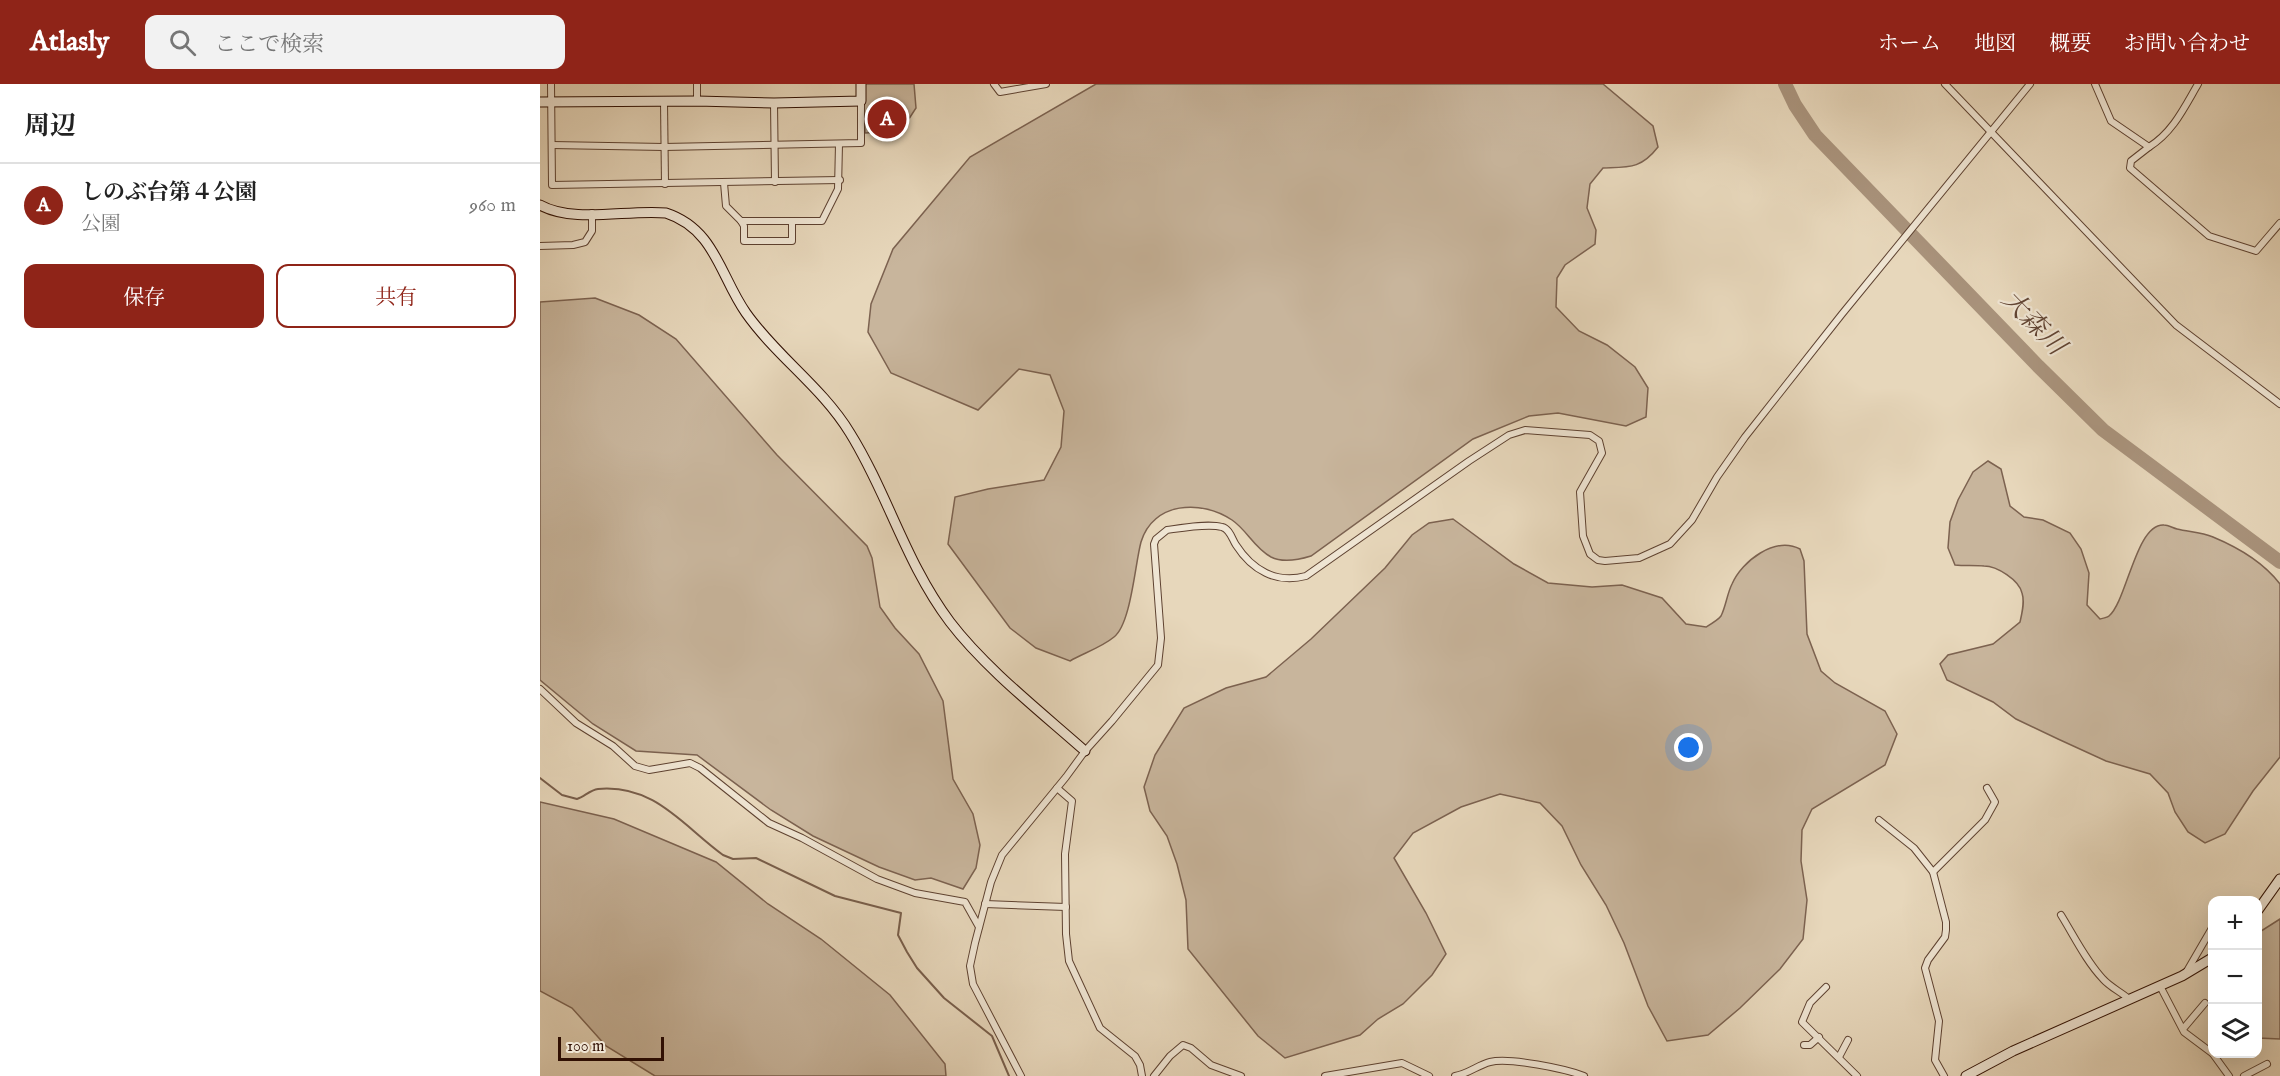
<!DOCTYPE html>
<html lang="ja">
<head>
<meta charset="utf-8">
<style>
	body { margin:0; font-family:"IM FELL English","Noto Serif JP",serif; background:#f2f2f2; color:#222 }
	.controls { position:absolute; right:18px; bottom:18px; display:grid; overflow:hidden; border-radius:12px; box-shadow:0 6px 24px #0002 }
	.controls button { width:54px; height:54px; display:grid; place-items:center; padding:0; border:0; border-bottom:2px solid #e0e0e0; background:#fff; color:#222; font:30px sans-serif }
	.scale { position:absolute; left:18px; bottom:15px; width:106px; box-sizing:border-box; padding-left:6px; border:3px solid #311003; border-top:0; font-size:16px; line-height:21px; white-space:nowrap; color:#311003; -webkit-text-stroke:4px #efe5d3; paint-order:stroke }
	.you { position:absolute; left:1149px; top:664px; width:21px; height:21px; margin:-15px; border:4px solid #fff; border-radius:50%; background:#1a73e8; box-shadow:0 0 0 9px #1a73e833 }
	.badge { display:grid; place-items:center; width:39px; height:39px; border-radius:50%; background:#8f2418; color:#fff; font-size:20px; font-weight:700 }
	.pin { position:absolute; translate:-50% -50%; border:3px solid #fff; box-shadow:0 2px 6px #0006 }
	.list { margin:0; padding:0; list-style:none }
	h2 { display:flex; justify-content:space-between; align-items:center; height:78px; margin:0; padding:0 24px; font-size:26px }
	h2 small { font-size:20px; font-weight:400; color:#767676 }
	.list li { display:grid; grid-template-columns:39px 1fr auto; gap:18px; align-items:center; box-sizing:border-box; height:84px; padding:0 24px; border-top:2px solid #e0e0e0 }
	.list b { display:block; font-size:22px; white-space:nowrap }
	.list p { margin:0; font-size:20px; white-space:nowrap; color:#767676 }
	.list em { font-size:20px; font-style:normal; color:#767676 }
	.actions { display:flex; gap:12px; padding:18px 24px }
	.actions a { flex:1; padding:14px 0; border:2px solid #8f2418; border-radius:12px; text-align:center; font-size:21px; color:#8f2418 }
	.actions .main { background:#8f2418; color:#fff }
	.icon { flex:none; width:33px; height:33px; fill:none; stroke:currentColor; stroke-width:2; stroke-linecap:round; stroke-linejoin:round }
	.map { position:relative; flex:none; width:1740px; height:992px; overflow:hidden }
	header { display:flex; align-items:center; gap:36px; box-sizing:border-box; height:84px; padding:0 30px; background:#8f2418; color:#fff }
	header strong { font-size:28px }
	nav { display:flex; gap:33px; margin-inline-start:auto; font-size:21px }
	.search { width:420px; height:54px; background:#f2f2f2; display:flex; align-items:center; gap:15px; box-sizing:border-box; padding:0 21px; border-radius:12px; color:#767676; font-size:22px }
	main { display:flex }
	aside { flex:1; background:#fff }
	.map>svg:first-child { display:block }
</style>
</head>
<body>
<header>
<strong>Atlasly</strong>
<div class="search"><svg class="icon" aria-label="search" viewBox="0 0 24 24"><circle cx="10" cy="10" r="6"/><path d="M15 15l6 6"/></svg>ここで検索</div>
<nav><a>ホーム</a><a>地図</a><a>概要</a><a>お問い合わせ</a></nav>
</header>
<main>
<aside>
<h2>周辺<small></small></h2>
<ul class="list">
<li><span class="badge">A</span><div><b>しのぶ台第４公園</b><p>公園</p></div><em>960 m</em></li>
</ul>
<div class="actions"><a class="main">保存</a><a>共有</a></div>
</aside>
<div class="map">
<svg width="1740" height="992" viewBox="0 0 1740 992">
	<rect width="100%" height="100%" fill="#e7d7bb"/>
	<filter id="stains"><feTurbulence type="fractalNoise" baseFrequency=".00333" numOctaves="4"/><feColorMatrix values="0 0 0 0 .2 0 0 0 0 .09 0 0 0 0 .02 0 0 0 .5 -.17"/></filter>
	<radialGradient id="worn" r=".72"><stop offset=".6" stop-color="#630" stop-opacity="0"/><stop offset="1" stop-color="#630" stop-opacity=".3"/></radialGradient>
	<g fill="#c8b59c" stroke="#7c6250" stroke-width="1.5">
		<path d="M323 0H374L376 24 361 47 325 49Z"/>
		<path d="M556 0H1063L1113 42 1118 63C1101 85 1089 83 1063 84L1050 100 1047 124 1056 146 1055 160 1025 181 1017 194 1016 223 1039 247 1067 261 1095 283 1108 304 1106 333 1086 342 1018 329 989 332 933 355 771 472C758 476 743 479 731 473 714 464 707 446 692 436 661 415 613 418 601 458 595 480 591 540 574 553 562 563 544 569 530 577L496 564 470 544 408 460 415 413 448 405 504 396 521 363 524 327 510 291 479 285 438 326 351 289 328 248 331 220 353 165 430 73Z"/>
		<path d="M55 214 99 231 136 255 237 371 327 462 332 474 340 523 355 544 379 570 403 617 413 695 433 730 440 761 436 784 423 805 391 794 375 796 339 783 273 752 231 726 157 671 96 667 53 640 0 596V218Z"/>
		<path d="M1448 377 1461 385 1470 422 1484 433 1503 436 1530 449 1541 465 1549 489 1547 521 1560 535C1561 535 1568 533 1569 532 1587 517 1596 439 1624 441 1628 441 1633 444 1637 445 1649 448 1661 448 1673 453 1697 463 1724 479 1740 500V673L1713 707 1685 750 1665 759 1648 748 1635 728 1628 709 1610 690 1566 677 1518 655 1476 635 1453 618 1407 596 1400 580 1408 571 1453 560 1480 538C1482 529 1485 518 1482 509 1479 496 1457 482 1444 482 1434 481 1425 482 1415 481L1408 464 1410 438 1418 416 1433 388Z"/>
		<path d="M913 435 974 480 1008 499 1052 503 1082 501 1122 514 1146 540 1166 543C1171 540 1178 536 1181 532 1186 522 1187 510 1192 500 1202 477 1235 452 1260 465L1264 477 1267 550 1281 587 1295 599 1345 627 1357 650 1345 681 1272 725 1262 746 1261 777 1267 816 1263 855 1240 885 1200 924 1168 951 1127 957 1108 922 1084 859 1066 821 1041 781 1022 742 1000 719 960 710 921 723 873 749 854 774 886 829 906 870 892 891 863 920 838 935 820 951 745 974 718 952 648 865 646 816 637 780 627 752 610 727 604 703 615 671 644 624 686 604 726 593 771 555 845 484 872 451 889 439Z"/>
		<path d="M0 718 74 735 176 778 228 820 281 855 350 911 405 980 406 992H115L66 962 32 924 0 907Z"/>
		<path d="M1740 835V955L1718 954V849Z"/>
	</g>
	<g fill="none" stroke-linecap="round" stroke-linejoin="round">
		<path stroke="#795f4c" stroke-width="2" d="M0 694 22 711 37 715C44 713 50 706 58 705 115 700 143 742 183 771L193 775 216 774 295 812 361 829 358 851 367 868 377 884 404 914 452 952 469 992"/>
		<path stroke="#a9937c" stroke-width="14" d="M1245 0 1255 21 1275 51 1498 282 1563 346 1740 478"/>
		<defs>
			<g id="street">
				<path d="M11 0 12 101 300 96"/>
				<path d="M157 0V17"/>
				<path d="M454 0 460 8 506 0"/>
				<path d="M1405 0 1636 241 1740 320"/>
				<path d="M1555 0 1571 37 1609 63 1591 77 1590 84 1669 152 1716 167 1740 139"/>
				<path d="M124 18 125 100"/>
				<path d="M234 19 235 98"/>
				<path d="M12 61 124 63 321 59V17"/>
				<path d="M1609 63C1633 48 1644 24 1658 0"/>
				<path d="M184 99 186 122 201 137H282L298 105 299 60"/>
				<path d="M201 137 204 142V157H252V137"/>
				<path d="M0 162 33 161 45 158 52 147V129"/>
				<path d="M0 605 36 639 73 662 95 682 109 686 150 679 160 684 229 739 262 754 337 795 375 809 425 818 439 843"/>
				<path d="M517 704 532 717 525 770 526 850 529 877 560 944 595 972 600 981 602 992"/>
				<path d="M1339 736 1374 764 1393 788 1406 838V846L1405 853 1388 876 1385 884 1399 937 1395 976 1404 992"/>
				<path d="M1393 788 1445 736 1455 718 1447 704"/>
				<path d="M445 820 526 823"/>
				<path d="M1521 831C1534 852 1546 877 1563 895 1570 903 1581 908 1589 915"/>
				<path d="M1647 887 1672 844"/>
				<path d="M1620 902 1644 948 1672 969"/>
				<path d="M1286 903 1270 919 1262 938 1317 992"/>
				<path d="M1643 945 1665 919"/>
				<path d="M1264 961H1270L1279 953"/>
				<path d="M1673 970 1689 992"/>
				<path d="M1299 973 1308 956"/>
				<path d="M481 992 433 900 430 882 435 859 451 798 462 771 526 693 545 667 572 637 618 581 621 554 614 460 616 455 627 446C641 444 668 439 682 443 690 445 692 455 696 461 712 486 736 500 766 492L929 377 969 351 985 346 1050 351 1059 357 1062 369 1040 408 1043 452 1050 470 1058 476 1065 477 1099 474 1130 460 1152 436 1177 393 1205 353 1302 230 1490 0"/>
				<path d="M614 992 630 972 643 961 651 964 671 981 701 992"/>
				<path d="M785 992 862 979 889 992"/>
				<path d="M915 992C928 990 938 981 950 978 969 973 1026 985 1044 992"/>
				<path d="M1704 992 1727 980"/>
			</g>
			<g id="secondary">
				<path d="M0 18 157 17 234 19 321 17V0"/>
				<path d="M0 121C34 140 88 125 126 129 175 145 180 192 206 229 237 273 282 303 310 349 348 410 365 478 410 538 445 584 501 628 545 667"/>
				<path d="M1718 826 1740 795"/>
				<path d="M1426 992 1473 967 1642 892 1672 874"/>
			</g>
		</defs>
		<use href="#street" stroke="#5e4231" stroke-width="8"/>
		<use href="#secondary" stroke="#311003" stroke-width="11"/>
		<use href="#street" stroke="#efe5d3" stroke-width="6"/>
		<use href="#secondary" stroke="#efe5d3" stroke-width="9"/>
	</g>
	<g text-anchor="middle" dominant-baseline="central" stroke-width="4.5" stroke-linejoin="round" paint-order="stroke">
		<g font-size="26" font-style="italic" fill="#614433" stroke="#efe5d3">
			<text transform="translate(1493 239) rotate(46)">大森川</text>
		</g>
	</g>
	<rect width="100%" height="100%" filter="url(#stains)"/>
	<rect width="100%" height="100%" fill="url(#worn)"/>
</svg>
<div class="controls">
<button>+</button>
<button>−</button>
<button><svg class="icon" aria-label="layers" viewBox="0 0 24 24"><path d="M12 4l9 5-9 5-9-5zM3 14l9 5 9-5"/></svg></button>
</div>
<div class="scale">100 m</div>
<div class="you"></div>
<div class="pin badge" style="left:347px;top:35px">A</div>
</div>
</main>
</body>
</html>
